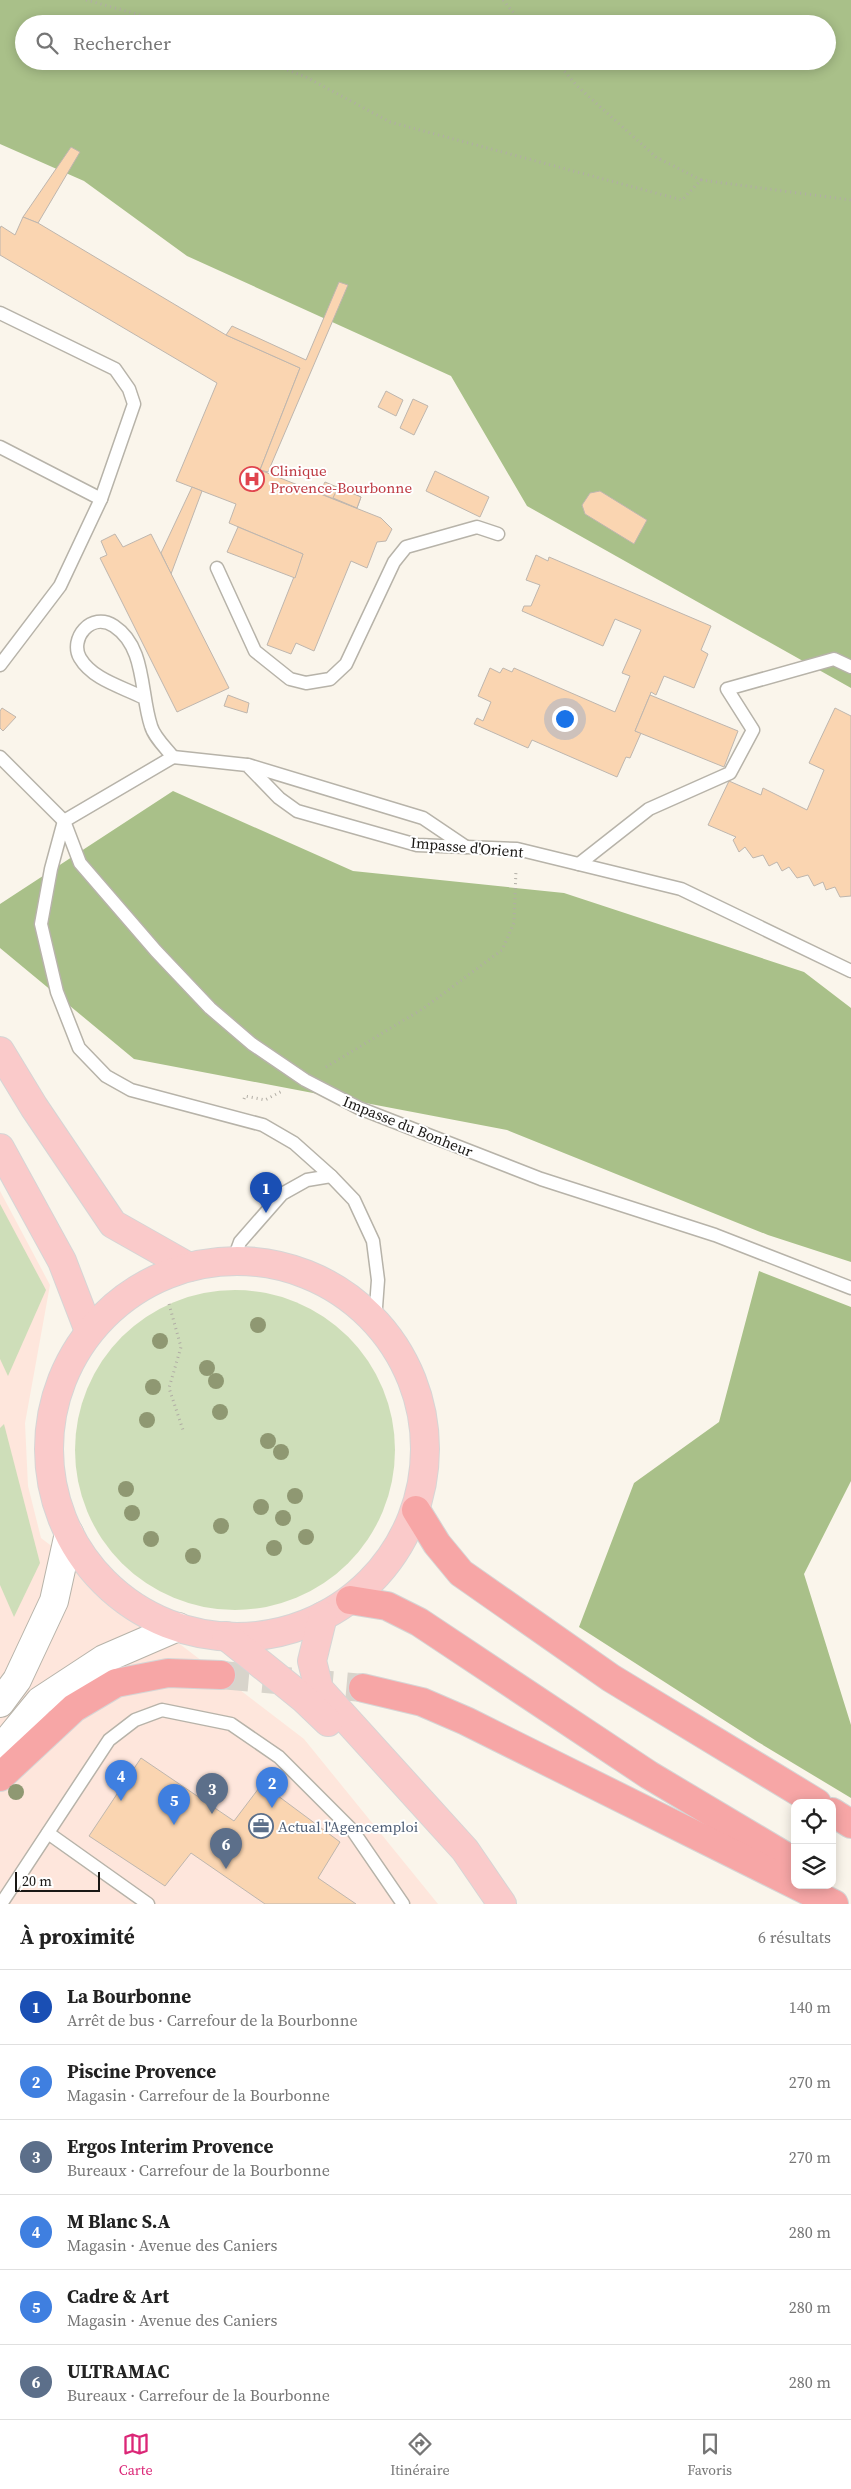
<!DOCTYPE html>
<html lang="fr">
<head>
<meta charset="utf-8">
<style>
	body { margin:0; font-family:"Source Serif 4",serif; background:#f2f2f2; color:#222 }
	.controls { position:absolute; right:15px; bottom:15px; display:grid; overflow:hidden; border-radius:10px; box-shadow:0 2px 12px #0003 }
	.controls button { width:45px; height:45px; display:grid; place-items:center; padding:0; border:0; border-bottom:1px solid #e0e0e0; background:#fff; color:#222; font:25px sans-serif }
	.scale { position:absolute; left:15px; bottom:12px; width:85px; box-sizing:border-box; padding-left:5px; border:2px solid #191714; border-top:0; font-size:14px; line-height:18px; white-space:nowrap; color:#191714; -webkit-text-stroke:4px #fff; paint-order:stroke }
	.you { position:absolute; left:564px; top:718px; width:18px; height:18px; margin:-12px; border:4px solid #fff; border-radius:50%; background:#1a73e8; box-shadow:0 0 0 8px #1a73e833 }
	.badge { display:grid; place-items:center; width:32px; height:32px; border-radius:50%; background:#db2777; color:#fff; font-size:16px; font-weight:700 }
	.pin { position:absolute; translate:-50% -41px; filter:drop-shadow(0 1px 2px #0008) }
	.pin::after { content:''; position:absolute; top:26px; width:18px; height:15px; background:inherit; clip-path:polygon(0 0,100% 0,50% 100%) }
	.list { margin:0; padding:0; list-style:none }
	h2 { display:flex; justify-content:space-between; align-items:center; height:65px; margin:0; padding:0 20px; font-size:21px }
	h2 small { font-size:16px; font-weight:400; color:#767676 }
	.list li { display:grid; grid-template-columns:32px 1fr auto; gap:15px; align-items:center; box-sizing:border-box; height:75px; padding:0 20px; border-top:1px solid #e0e0e0 }
	.list b { display:block; font-size:19px; white-space:nowrap }
	.list p { margin:0; font-size:16px; white-space:nowrap; color:#767676 }
	.list em { font-size:16px; font-style:normal; color:#767676 }
	.icon { flex:none; width:28px; height:28px; fill:none; stroke:currentColor; stroke-width:2; stroke-linecap:round; stroke-linejoin:round }
	.map { position:relative; flex:none; width:851px; height:1904px; overflow:hidden }
	.search { position:absolute; background:#fff; box-shadow:0 2px 12px #0003; left:15px; right:15px; top:15px; height:55px; display:flex; align-items:center; gap:12px; box-sizing:border-box; padding:0 18px; border-radius:28px; color:#767676; font-size:19px }
	.sheet { height:515px; background:#fff }
	nav { display:flex; justify-content:space-around; align-items:center; box-sizing:border-box; height:70px; border-top:1px solid #e0e0e0; background:#fff; font-size:14px; color:#767676 }
	nav a { display:grid; justify-items:center; gap:2px }
	nav .on { color:#db2777 }
	.map>svg:first-child { display:block }
</style>
</head>
<body>
<div class="map">
<svg width="851" height="1904" viewBox="0 0 851 1904">
	<rect width="100%" height="100%" fill="#faf5eb"/>
	<path fill="#fee6dc" d="M0 1191 50 1285 25 1423 28 1486 41 1538 304 1739 438 1904H0Z"/>
	<g fill="#cedeb9">
		<path d="M0 1204 46 1290 8 1376 0 1359Z"/>
		<circle cx="235" cy="1450" r="160"/>
		<path d="M4 1424 40 1563 14 1617 0 1585V1428Z"/>
	</g>
	<g fill="#a9c089" fill-rule="evenodd">
		<path d="M0 0H851V688L527 506 451 376 187 256 84 181 0 144ZM24 24H827V61H24Z"/>
		<path d="M173 791 353 871 564 893 804 972 851 1008V1262L768 1235 507 1130 134 1059 0 948V904Z"/>
		<path d="M759 1271 851 1307V1481L804 1574 851 1725V1798L758 1742 579 1627 634 1483 719 1422Z"/>
	</g>
	<g fill="#fad5b1" stroke="#beb6ae">
		<path d="M71 147 80 152 38 223 23 217Z"/>
		<path d="M23 217 38 223 226 335 300 368 260 470 381 518 392 529 386 541 377 542 367 568 351 561 314 651 296 643 291 654 267 645 303 554 229 523 236 504 176 481 217 383 0 255V229L1 226 15 235Z"/>
		<path d="M339 282 348 285 268 472 260 470 300 368 226 335 232 326 306 360Z"/>
		<path d="M386 391 403 400 396 416 378 407Z"/>
		<path d="M413 399 428 406 414 435 400 428Z"/>
		<path d="M435 471 489 497 480 517 426 491Z"/>
		<path d="M325 482 361 497 357 508 319 493Z"/>
		<path d="M192 487 202 491 171 574 161 553Z"/>
		<path d="M338 487 361 497 357 508 333 498Z"/>
		<path d="M600 491 647 520 634 544 585 514 582 505 590 493Z"/>
		<path d="M238 527 303 554 295 578 227 552Z"/>
		<path d="M115 534 123 547 151 534 229 688 177 712 100 558 107 555 101 541Z"/>
		<path d="M536 555 548 561 549 557 711 626 701 650 708 654 694 688 664 676 656 695 651 692 650 695 635 731 641 733 630 758 626 757 617 777 532 740 528 748 474 724 477 718 483 721 491 702 478 696 490 668 500 673 503 668 512 672 514 668 615 712 630 676 622 673 641 630 615 619 603 646 522 611 524 606H531L540 585 526 580Z"/>
		<path d="M228 695 249 703 247 713 224 706Z"/>
		<path d="M650 695 738 731 724 767 635 731Z"/>
		<path d="M2 708 16 717 3 731 0 728V711Z"/>
		<path d="M835 708 851 716V896L840 897 835 887 826 890 823 882 814 886 808 875 797 878 789 867 782 871 777 862 769 866 763 855 753 858 745 847 739 852 733 840 736 837 708 825 729 781 761 795 763 788 807 810 824 770 809 763Z"/>
		<path d="M141 1758 234 1821 262 1784 340 1842 318 1878 356 1904H265L191 1853 165 1886 89 1836Z"/>
	</g>
	<g fill="none" stroke-linecap="round" stroke-linejoin="round">
		<path stroke="#d8d4cb" stroke-width="28" stroke-dasharray="28 14" stroke-linecap="butt" d="M221 1675 363 1688"/>
		<defs>
			<g id="service">
				<path d="M0 313 115 369 129 389 134 404 101 499 60 586 0 665"/>
				<path d="M0 447 101 499"/>
				<path d="M217 568 255 651 290 679 306 683 330 679 346 664 394 562 406 547 477 527 498 534"/>
				<path d="M144 698C123 687 93 680 80 658 69 639 91 611 114 626 146 647 140 693 151 726 154 737 166 748 173 757"/>
				<path d="M0 757 64 821 80 863 156 951 210 1008 252 1044 305 1080 359 1108 541 1179 715 1235 851 1288"/>
				<path d="M173 757 64 821 51 869 41 924 57 992 79 1048 106 1076 131 1090 263 1125 294 1143 331 1176 354 1200 373 1241 378 1280 375 1321"/>
				<path d="M173 757 247 765 279 798 297 811 417 845 517 849 681 889 851 971"/>
				<path d="M248 765 423 818 466 847"/>
				<path d="M579 864 649 809 730 773 753 730 727 689 834 659 851 667"/>
				<path d="M233 1261 240 1242 282 1194 307 1180 331 1176"/>
				<path d="M48 1833 148 1904"/>
				<path d="M1 1904 109 1740 135 1720 162 1710 231 1724 279 1757 353 1831 403 1904"/>
			</g>
			<g id="tertiary">
				<path d="M0 1703 17 1680 54 1601 69 1533"/>
				<path d="M0 1750 40 1701 104 1659 178 1627"/>
			</g>
			<g id="primary">
				<path d="M0 1051 34 1107 113 1224 189 1267"/>
				<path d="M0 1148 62 1261 89 1331"/>
				<circle cx="237" cy="1449" r="188"/>
				<path d="M323 1616 312 1661 319 1689 465 1850 502 1904"/>
				<path d="M226 1636 303 1698 328 1722"/>
			</g>
			<g id="motorway">
				<path d="M416 1510 437 1544 461 1573 611 1678 817 1803"/>
				<path d="M350 1600 387 1606 419 1622 649 1775 795 1862"/>
				<path d="M363 1688 422 1702 466 1721 834 1904"/>
				<path d="M0 1777 74 1708 116 1683 168 1673 221 1675"/>
				<path d="M832 1812 851 1824"/>
			</g>
		</defs>
		<use href="#service" stroke="#b7b3a9" stroke-width="15"/>
		<use href="#tertiary" stroke="#b7b3a9" stroke-width="30"/>
		<use href="#primary" stroke="#d6d5d5" stroke-width="30"/>
		<use href="#motorway" stroke="#d6d5d5" stroke-width="30"/>
		<g stroke="#b1ada5" stroke-width="3" stroke-dasharray="1 4" stroke-linecap="butt">
			<path d="M86 0 137 14 164 24"/>
			<path d="M503 0 523 24"/>
			<path d="M264 61 306 77 390 122 682 200 701 180 656 157 577 86 556 61"/>
			<path d="M701 180 851 200"/>
			<path d="M326 1067 424 1008 502 950 514 923 516 870"/>
			<path d="M244 1099 245 1096 265 1100 284 1090"/>
			<path d="M169 1304 181 1347 169 1388 183 1430"/>
		</g>
		<use href="#service" stroke="#fff" stroke-width="12"/>
		<use href="#tertiary" stroke="#fff" stroke-width="28"/>
		<use href="#primary" stroke="#facaca" stroke-width="28"/>
		<use href="#motorway" stroke="#f7a6a6" stroke-width="28"/>
	</g>
	<g fill="#8f9872">
		<circle cx="258" cy="1325" r="8"/>
		<circle cx="160" cy="1341" r="8"/>
		<circle cx="207" cy="1368" r="8"/>
		<circle cx="216" cy="1381" r="8"/>
		<circle cx="153" cy="1387" r="8"/>
		<circle cx="220" cy="1412" r="8"/>
		<circle cx="147" cy="1420" r="8"/>
		<circle cx="268" cy="1441" r="8"/>
		<circle cx="281" cy="1452" r="8"/>
		<circle cx="126" cy="1489" r="8"/>
		<circle cx="295" cy="1496" r="8"/>
		<circle cx="261" cy="1507" r="8"/>
		<circle cx="132" cy="1513" r="8"/>
		<circle cx="283" cy="1518" r="8"/>
		<circle cx="221" cy="1526" r="8"/>
		<circle cx="306" cy="1537" r="8"/>
		<circle cx="151" cy="1539" r="8"/>
		<circle cx="274" cy="1548" r="8"/>
		<circle cx="193" cy="1556" r="8"/>
		<circle cx="16" cy="1792" r="8"/>
	</g>
	<defs>
		<symbol id="hospital-ring" viewBox="-11 -11 22 22"><circle r="9.5" fill="#fff" stroke="#e0444e" stroke-width="1.5"/><path d="M-5-5h3v3.5h4V-5h3V5h-3V1.5h-4V5h-3Z" fill="#e0444e"/></symbol>
		<symbol id="office-ring" viewBox="-11 -11 22 22"><circle r="9.5" fill="#fff" stroke="#5c6f8a" stroke-width="1.5"/><path d="M-6-3h4V-5.5h4V-3h4V5H-6ZM-1-4.5V-3h2v-1.5ZM-6 0V1H6V0Z" fill="#5c6f8a"/></symbol>
	</defs>
	<g fill-rule="evenodd">
		<use href="#hospital-ring" x="238" y="465" width="28" height="28"/>
		<use href="#office-ring" x="247" y="1812" width="28" height="28"/>
	</g>
	<g text-anchor="middle" dominant-baseline="central" stroke-width="4" stroke-linejoin="round" paint-order="stroke">
		<g font-size="15" fill="#be3a42" stroke="#fff" text-anchor="start">
			<text x="270" y="470">Clinique<tspan x="270" dy="17">Provence-Bourbonne</tspan></text>
		</g>
		<g font-size="15" fill="#191714" stroke="#fff">
			<text transform="translate(467 847) rotate(5)">Impasse d'Orient</text>
			<text transform="translate(408 1126) rotate(22)">Impasse du Bonheur</text>
		</g>
		<g font-size="15" fill="#4e5e75" stroke="#fff" text-anchor="start">
			<text x="278" y="1826">Actual l'Agencemploi</text>
		</g>
	</g>
</svg>
<div class="controls">
<button><svg class="icon" aria-label="locate" viewBox="0 0 24 24"><circle cx="12" cy="12" r="6"/><path d="M12 2v4M12 18v4M2 12h4M18 12h4"/></svg></button>
<button><svg class="icon" aria-label="layers" viewBox="0 0 24 24"><path d="M12 4l9 5-9 5-9-5zM3 14l9 5 9-5"/></svg></button>
</div>
<div class="scale">20 m</div>
<div class="you"></div>
<div class="pin badge" style="left:266px;top:1213px;background:#1a4fb4">1</div>
<div class="pin badge" style="left:272px;top:1808px;background:#3f7fe0">2</div>
<div class="pin badge" style="left:212px;top:1814px;background:#5c6f8a">3</div>
<div class="pin badge" style="left:121px;top:1801px;background:#3f7fe0">4</div>
<div class="pin badge" style="left:174px;top:1825px;background:#3f7fe0">5</div>
<div class="pin badge" style="left:226px;top:1869px;background:#5c6f8a">6</div>
<div class="search"><svg class="icon" aria-label="search" viewBox="0 0 24 24"><circle cx="10" cy="10" r="6"/><path d="M15 15l6 6"/></svg>Rechercher</div>
</div>
<section class="sheet">
<h2>À proximité<small>6 résultats</small></h2>
<ul class="list">
<li><span class="badge" style="background:#1a4fb4">1</span><div><b>La Bourbonne</b><p>Arrêt de bus · Carrefour de la Bourbonne</p></div><em>140 m</em></li>
<li><span class="badge" style="background:#3f7fe0">2</span><div><b>Piscine Provence</b><p>Magasin · Carrefour de la Bourbonne</p></div><em>270 m</em></li>
<li><span class="badge" style="background:#5c6f8a">3</span><div><b>Ergos Interim Provence</b><p>Bureaux · Carrefour de la Bourbonne</p></div><em>270 m</em></li>
<li><span class="badge" style="background:#3f7fe0">4</span><div><b>M Blanc S.A</b><p>Magasin · Avenue des Caniers</p></div><em>280 m</em></li>
<li><span class="badge" style="background:#3f7fe0">5</span><div><b>Cadre &amp; Art</b><p>Magasin · Avenue des Caniers</p></div><em>280 m</em></li>
<li><span class="badge" style="background:#5c6f8a">6</span><div><b>ULTRAMAC</b><p>Bureaux · Carrefour de la Bourbonne</p></div><em>280 m</em></li>
</ul>
</section>
<nav>
<a class="on"><svg class="icon" aria-label="map" viewBox="0 0 24 24"><path d="M3 6l6-2 6 2 6-2v14l-6 2-6-2-6 2zM9 4v14M15 6v14"/></svg>Carte</a>
<a><svg class="icon" aria-label="directions" viewBox="0 0 24 24"><path d="M12 3l9 9-9 9-9-9zM9 14v-3h6M13 9l2 2-2 2"/></svg>Itinéraire</a>
<a><svg class="icon" aria-label="saved" viewBox="0 0 24 24"><path d="M7 4h10v16l-5-4-5 4z"/></svg>Favoris</a>
</nav>
</body>
</html>
